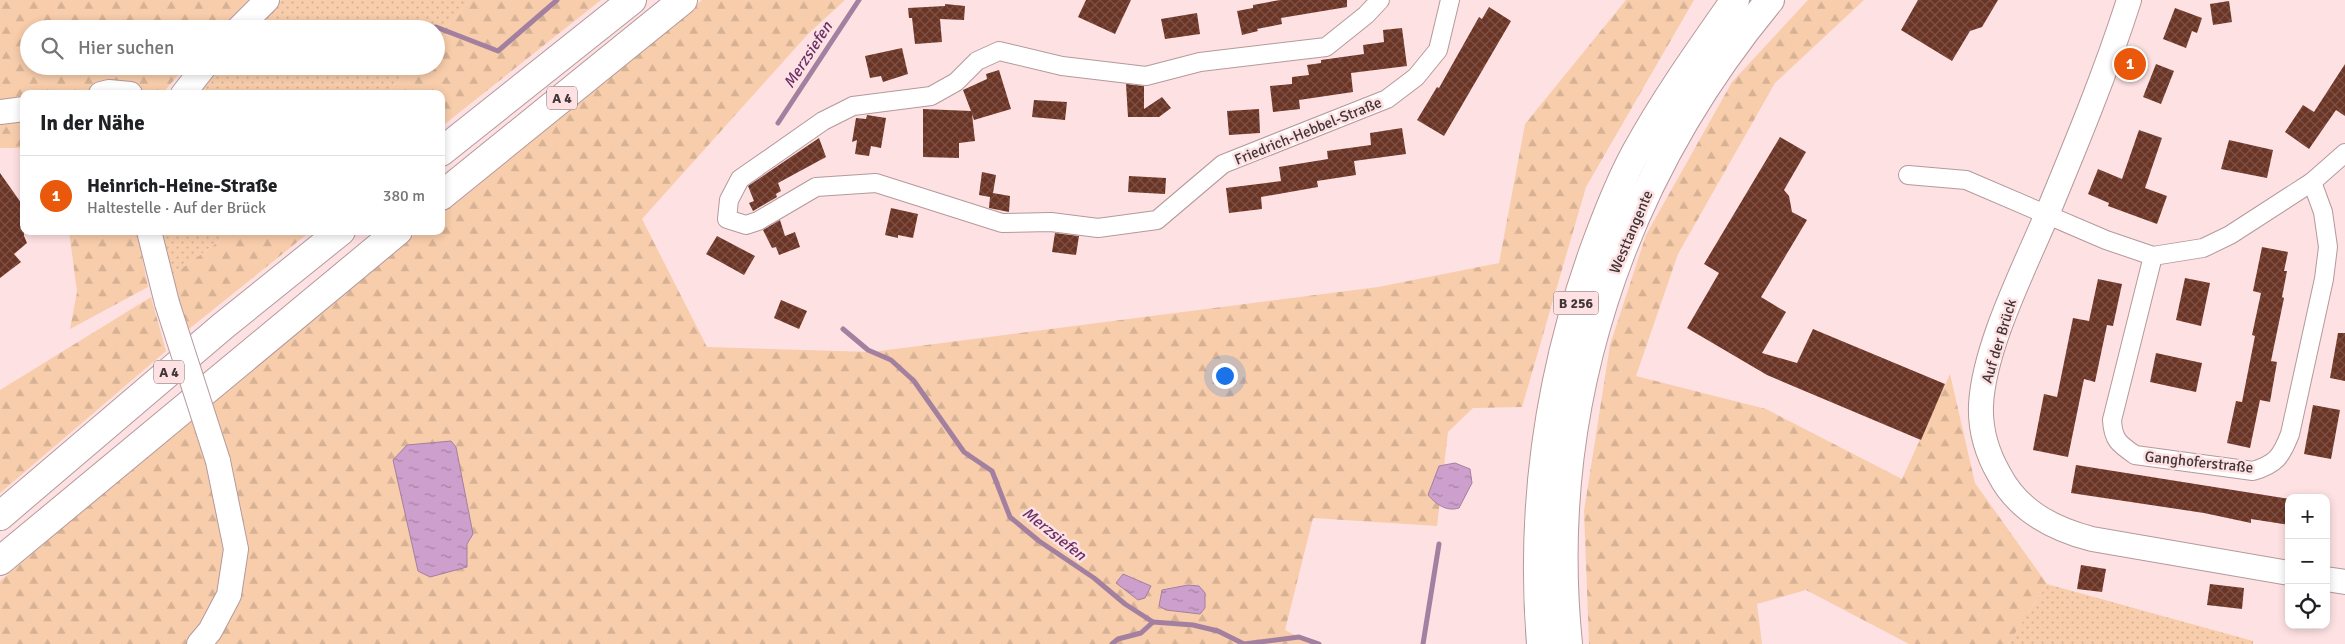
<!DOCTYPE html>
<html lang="de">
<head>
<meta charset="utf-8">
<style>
	body { margin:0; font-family:Signika,sans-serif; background:#f6f6f6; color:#202124 }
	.controls { position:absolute; right:15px; bottom:15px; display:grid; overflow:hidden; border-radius:10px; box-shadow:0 2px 8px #0003 }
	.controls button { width:45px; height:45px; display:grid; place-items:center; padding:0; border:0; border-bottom:1px solid #e0e0e0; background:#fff; color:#202124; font:25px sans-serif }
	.you { position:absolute; left:1224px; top:375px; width:18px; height:18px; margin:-12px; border:4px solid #fff; border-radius:50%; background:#1a73e8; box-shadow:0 0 0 8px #1a73e833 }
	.badge { display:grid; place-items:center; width:32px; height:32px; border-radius:50%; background:#ea580c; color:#fff; font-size:16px; font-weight:700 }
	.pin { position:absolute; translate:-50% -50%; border:2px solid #fff; box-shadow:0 1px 5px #0006 }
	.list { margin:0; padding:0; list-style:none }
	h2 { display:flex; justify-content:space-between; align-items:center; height:65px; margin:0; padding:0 20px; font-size:21px }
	h2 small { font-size:16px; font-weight:400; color:#757577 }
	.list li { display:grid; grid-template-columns:32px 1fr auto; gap:15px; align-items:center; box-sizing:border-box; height:80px; padding:0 20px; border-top:1px solid #e0e0e0 }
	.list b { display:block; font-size:19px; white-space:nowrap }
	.list p { margin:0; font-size:16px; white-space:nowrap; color:#757577 }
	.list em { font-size:16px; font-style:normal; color:#757577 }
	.icon { flex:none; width:28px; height:28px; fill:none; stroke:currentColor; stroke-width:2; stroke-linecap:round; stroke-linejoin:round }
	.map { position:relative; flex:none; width:2345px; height:644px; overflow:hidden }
	.search { position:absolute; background:#fff; box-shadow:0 2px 8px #0003; left:20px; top:20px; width:425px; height:55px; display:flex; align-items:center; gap:12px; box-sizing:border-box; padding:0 18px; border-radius:28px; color:#757577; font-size:19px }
	.panel { position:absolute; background:#fff; box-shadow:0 2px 8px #0003; left:20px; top:90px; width:425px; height:145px; border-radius:10px }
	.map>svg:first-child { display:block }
</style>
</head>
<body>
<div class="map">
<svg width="2345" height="644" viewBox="0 0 2345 644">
	<defs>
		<pattern id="grass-dots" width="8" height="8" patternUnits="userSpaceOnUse" patternTransform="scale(1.25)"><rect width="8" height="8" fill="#f8cdab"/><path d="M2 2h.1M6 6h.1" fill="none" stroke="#d6b194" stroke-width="1.8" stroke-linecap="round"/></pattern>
		<pattern id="forest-firs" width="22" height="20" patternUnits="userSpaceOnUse" patternTransform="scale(1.25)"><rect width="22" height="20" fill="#f8cdab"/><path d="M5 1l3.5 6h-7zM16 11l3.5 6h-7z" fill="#d6b194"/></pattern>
		<pattern id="water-ripples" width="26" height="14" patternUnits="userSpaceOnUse" patternTransform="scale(1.25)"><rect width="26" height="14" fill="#cd9fcc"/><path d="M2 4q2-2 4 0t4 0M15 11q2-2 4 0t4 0" fill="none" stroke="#a882a6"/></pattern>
		<pattern id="building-cross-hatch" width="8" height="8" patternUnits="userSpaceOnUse" patternTransform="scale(1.25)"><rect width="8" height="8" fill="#6b3526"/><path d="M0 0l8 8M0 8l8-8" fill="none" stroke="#7d5145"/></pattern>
	</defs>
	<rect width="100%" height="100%" fill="#fee1e3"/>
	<g fill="url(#grass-dots)">
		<path d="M281 0H470L436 39V29H253Z"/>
		<path d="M219 66H412L387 94H199Z"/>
		<path d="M158 231H233L170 277Z"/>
		<path d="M2047 584 2253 641V644H2008Z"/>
	</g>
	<g fill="url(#forest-firs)">
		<path d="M0 0H249L221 29H29V66H186L162 94H24V148H0Z"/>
		<path d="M470 0H601L441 127V94H387L412 66H436V39Z"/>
		<path d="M702 0H845L808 34 642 219 707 347 872 352 1378 287 1499 263 1525 124 1626 0H1694L1586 187 1522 407 1473 408 1448 432 1437 526 1313 518 1285 630 1312 644H0V581L209 402 419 231H441V213Z"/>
		<path d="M1808 0H1864L1775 83 1678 254 1636 376 1766 409 1902 479 1950 374 1975 483 2047 584 2008 644H1909L1806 590 1757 604 1762 644H1589L1584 511 1610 345 1646 235 1732 82Z"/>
		<path d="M69 231H137L148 287 70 329 77 292Z"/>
		<path d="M233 231H311L189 329 170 277Z"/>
		<path d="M151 297 166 351 0 493V390Z"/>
	</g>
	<g fill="url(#water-ripples)" stroke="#a3809f">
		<path d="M451 441 456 447 473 534 467 544V567L430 577 418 571 393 460 407 445Z"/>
		<path d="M1455 463 1470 469 1472 483 1459 508C1446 512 1436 504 1428 495L1439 466Z"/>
		<path d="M1123 574 1151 586 1145 598 1138 600 1116 583Z"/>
		<path d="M1188 585 1199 586 1205 593V608L1200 614 1166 610 1159 606 1162 590Z"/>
	</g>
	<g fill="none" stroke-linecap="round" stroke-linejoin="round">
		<g stroke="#a3809f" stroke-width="5">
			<path d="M362 29 370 24 400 29"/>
			<path d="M417 29 436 27 498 51 557 0"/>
			<path d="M778 123 859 0"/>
			<path d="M843 329 868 350 891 360 914 381 964 452 992 471 1010 517 1039 541 1094 578 1125 604 1153 622 1193 625 1218 631 1244 644 1299 637 1319 644"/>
			<path d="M1112 644 1118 639 1141 633 1153 622"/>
			<path d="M1423 644 1439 544"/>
		</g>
	</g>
	<g fill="url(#building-cross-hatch)">
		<path d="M1086 0H1131L1115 34 1078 17Z"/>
		<path d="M1280 0H1347V7L1281 18 1282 24 1257 29 1258 31 1242 35 1237 11 1253 8V5Z"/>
		<path d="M1918 0H1998L1982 27 1970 31 1952 61 1901 30Z"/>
		<path d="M2229 1 2232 22 2213 25 2210 4Z"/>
		<path d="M945 4 965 6 964 20 940 19 942 42 915 44 912 18H909L908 8 945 6Z"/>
		<path d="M1489 7 1511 21 1444 136 1417 120 1437 87 1439 88 1479 17 1482 19Z"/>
		<path d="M2175 8 2202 18 2197 33 2192 31 2186 48 2163 39Z"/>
		<path d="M1197 13 1200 34 1165 39 1161 19Z"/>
		<path d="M1402 28 1407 66 1351 73 1353 92 1299 100 1300 109 1273 112 1270 86 1292 84V77L1309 75 1307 65 1321 63V60L1364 54 1363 45 1384 42 1383 30Z"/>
		<path d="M902 48 908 74 883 82 881 76 870 78 865 56Z"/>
		<path d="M2156 64 2174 71 2161 104 2143 97Z"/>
		<path d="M2345 64V116L2336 110 2309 149 2285 132 2303 105 2314 112Z"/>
		<path d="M999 70 1011 109 974 120 972 114 975 141 959 143V158L923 157V109L971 111 963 90 987 79 986 74Z"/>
		<path d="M1126 84 1144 86V109L1162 97 1171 108 1159 117H1128Z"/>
		<path d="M1034 100 1067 102 1065 120 1032 117Z"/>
		<path d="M1259 109 1260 133 1229 135 1227 111Z"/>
		<path d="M867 115 886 118 881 148 871 146 869 156 855 154 857 140 852 142 856 118 866 119Z"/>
		<path d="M1402 128 1406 154 1354 161 1356 175 1317 181 1318 187 1261 197 1262 209 1229 213 1226 188 1281 181 1279 167 1328 159 1327 151 1371 145 1370 133Z"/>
		<path d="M2139 130 2162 138 2145 188 2167 196 2157 224 2108 206 2109 203 2088 194 2098 169 2122 179Z"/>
		<path d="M1780 137 1806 152 1784 190 1789 196 1792 212 1807 220 1761 297 1786 312 1762 353 1797 363 1813 329 1945 384 1921 440 1767 375 1687 328 1719 273 1704 264Z"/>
		<path d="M819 138 826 157 778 183 781 191 776 194 777 197 753 211 749 203 754 201 748 186Z"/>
		<path d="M2229 140 2273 150 2267 178 2221 169Z"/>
		<path d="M982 172 996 175 993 193 1010 196 1009 212 989 208 990 197 979 195Z"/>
		<path d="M0 173 24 207V236L27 243 14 254 21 262 0 278Z"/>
		<path d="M1129 176 1166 178 1165 194 1128 192Z"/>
		<path d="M891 208 918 214 913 238 898 235V238L885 235Z"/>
		<path d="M780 220 785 236 795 232 800 247 779 255 776 247 772 248 763 230Z"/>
		<path d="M1055 233 1079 236 1076 255 1052 252Z"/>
		<path d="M717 236 755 256 744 275 706 254Z"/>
		<path d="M2262 247 2288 252 2284 271H2287L2282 297 2284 298 2271 361 2277 362 2270 402 2260 400 2250 448 2227 443 2236 401 2242 402 2255 336 2252 335 2261 293 2253 291Z"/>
		<path d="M2185 278 2210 283 2201 326 2176 320Z"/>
		<path d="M2098 279 2122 284 2113 326 2107 325 2095 382 2084 379 2068 457 2033 450 2044 394 2057 397 2073 318 2089 321Z"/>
		<path d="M781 300 807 311 799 329 774 318Z"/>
		<path d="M2338 333H2345V381L2330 378Z"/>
		<path d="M2156 353 2202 363 2196 392 2150 382Z"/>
		<path d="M2313 405 2340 410 2331 459 2304 454Z"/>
		<path d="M2076 465 2289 499V525L2251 519V523L2204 513 2071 493Z"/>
		<path d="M2081 565 2106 569 2102 592 2077 589Z"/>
		<path d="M2210 584 2244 588 2242 609 2207 605Z"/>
	</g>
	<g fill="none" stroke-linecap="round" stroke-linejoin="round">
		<defs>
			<g id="street">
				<path d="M1380 0 1366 15 1326 47 1200 62 1146 76 1062 66 999 51 977 61 956 82 931 96 853 106 823 121 740 179 729 200 727 219 746 225 758 221 816 187 876 183 1002 223 1051 222 1098 228 1157 220 1223 164 1387 99 1416 77 1438 50 1450 0"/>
				<path d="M1908 175 1966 180 2106 240 2153 256 2203 248 2230 235 2312 182 2345 153"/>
				<path d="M2153 256 2112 420C2113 440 2119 444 2135 455L2253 471C2276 464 2281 457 2290 434L2324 279 2328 247 2323 212 2312 182"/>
			</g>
			<g id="secondary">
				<path d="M2129 0C2106 72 2077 142 2048 212 2025 267 1984 346 1981 405 1980 430 1987 453 1999 474 2018 511 2053 529 2092 539L2289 573"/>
				<path d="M238 29 267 0"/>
				<path d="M101 94 109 92 130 94"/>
				<path d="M183 94 205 66"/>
				<path d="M0 112 24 109"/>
				<path d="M149 231 167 303"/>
				<path d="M2326 579 2345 582"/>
				<path d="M199 644 210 631 229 595 236 549 218 461"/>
			</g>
			<g id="highway">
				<path d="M441 152 632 0"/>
				<path d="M441 196 683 0"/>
				<path d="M0 516 223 326 341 231"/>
				<path d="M0 561 398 231"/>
				<path d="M1541 644C1530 508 1548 378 1594 250 1606 217 1619 183 1636 152 1665 99 1700 50 1735 0"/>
				<path d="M1568 644C1544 408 1620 181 1770 0"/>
			</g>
		</defs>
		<use href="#street" stroke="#b4999b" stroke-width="20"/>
		<use href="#secondary" stroke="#b4999b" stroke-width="26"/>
		<use href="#highway" stroke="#b4999b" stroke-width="30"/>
		<use href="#street" stroke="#fff" stroke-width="18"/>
		<use href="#secondary" stroke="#fff" stroke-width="24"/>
		<use href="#highway" stroke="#fff" stroke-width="28"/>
		<defs>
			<path id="secondary-bridge" d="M167 303 218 461"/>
		</defs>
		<use href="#secondary-bridge" stroke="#b4999b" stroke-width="26" stroke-linecap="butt"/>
		<use href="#secondary-bridge" stroke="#fff" stroke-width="24"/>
	</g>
	<g text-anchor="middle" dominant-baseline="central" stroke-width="5" stroke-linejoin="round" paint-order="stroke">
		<g fill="#fee1e3" stroke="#7a696b" stroke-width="1">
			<rect x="547" y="86.5" width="30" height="23" rx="4"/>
			<rect x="1553.5" y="291.5" width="45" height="23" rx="4"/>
			<rect x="154" y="360.5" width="30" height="23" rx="4"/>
		</g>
		<g font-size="14" font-weight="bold" fill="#413637">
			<text x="562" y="98">A 4</text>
			<text x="1576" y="303">B 256</text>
			<text x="169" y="372">A 4</text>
		</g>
		<g font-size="15" fill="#413637" stroke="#fee1e3">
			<text transform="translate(1308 131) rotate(-22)">Friedrich-Hebbel-Straße</text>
			<text transform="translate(1631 232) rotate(-67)">Westtangente</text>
			<text transform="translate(1999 341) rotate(-73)">Auf der Brück</text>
			<text transform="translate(2199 462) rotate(6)">Ganghoferstraße</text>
		</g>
		<g font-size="16" font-style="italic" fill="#683068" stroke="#fee1e3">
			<text transform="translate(808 55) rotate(-57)">Merzsiefen</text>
			<text transform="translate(1054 534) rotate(38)">Merzsiefen</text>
		</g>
	</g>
</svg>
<div class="controls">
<button>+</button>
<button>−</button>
<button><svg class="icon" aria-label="locate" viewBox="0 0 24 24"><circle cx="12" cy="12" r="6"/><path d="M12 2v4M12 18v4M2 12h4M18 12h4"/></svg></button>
</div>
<div class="you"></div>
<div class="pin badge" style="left:2130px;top:64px">1</div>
<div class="search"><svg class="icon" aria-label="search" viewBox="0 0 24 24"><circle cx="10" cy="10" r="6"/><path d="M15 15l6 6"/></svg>Hier suchen</div>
<section class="panel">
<h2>In der Nähe<small></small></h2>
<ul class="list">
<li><span class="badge">1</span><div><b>Heinrich-Heine-Straße</b><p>Haltestelle · Auf der Brück</p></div><em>380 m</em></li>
</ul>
</section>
</div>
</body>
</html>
